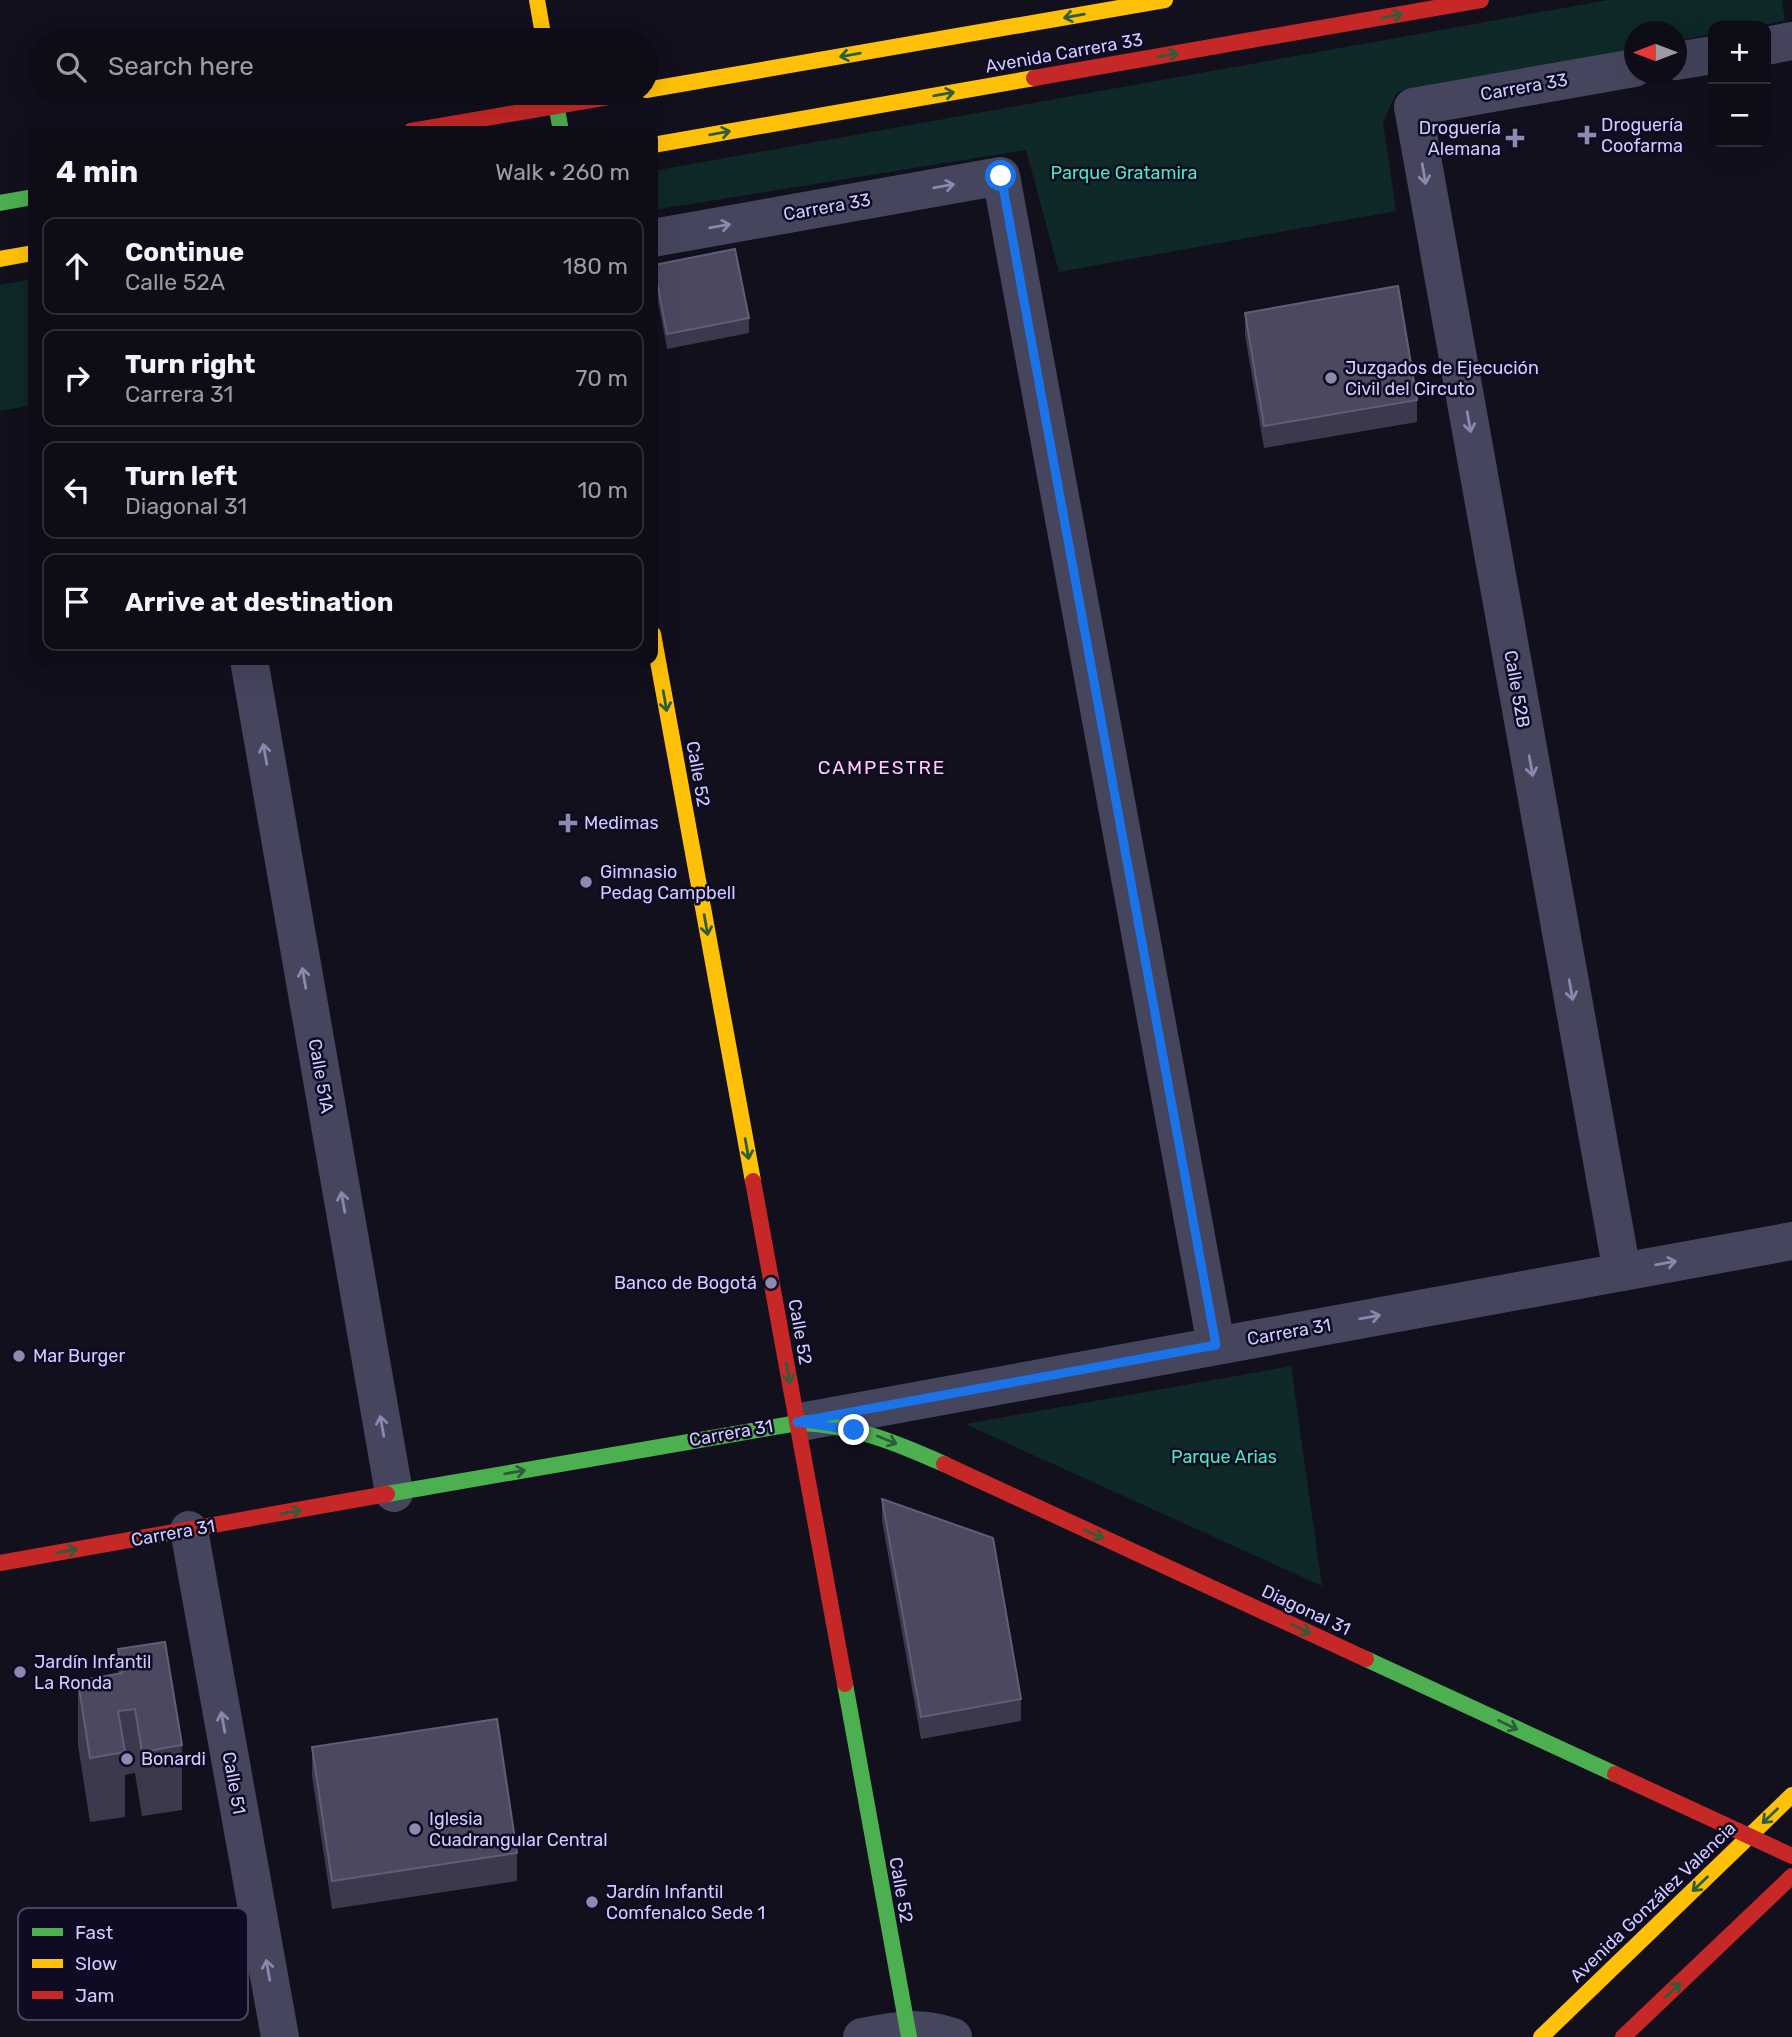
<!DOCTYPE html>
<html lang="en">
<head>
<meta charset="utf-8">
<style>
	body { margin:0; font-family:Rubik,sans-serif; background:#1c1a23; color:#f1f3f6 }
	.controls { position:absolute; right:21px; top:21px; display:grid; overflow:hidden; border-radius:14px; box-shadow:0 7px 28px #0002 }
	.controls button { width:63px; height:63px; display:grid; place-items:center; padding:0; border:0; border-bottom:2px solid #2e2c35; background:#0e0c16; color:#f1f3f6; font:35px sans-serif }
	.compass { position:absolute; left:1624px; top:21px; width:63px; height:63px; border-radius:50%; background:#0e0c16; box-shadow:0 7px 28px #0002; rotate:270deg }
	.stop { position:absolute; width:21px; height:21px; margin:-16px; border:5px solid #1a73e8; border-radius:50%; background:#fff }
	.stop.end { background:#1a73e8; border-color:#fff; box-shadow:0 2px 7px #0008 }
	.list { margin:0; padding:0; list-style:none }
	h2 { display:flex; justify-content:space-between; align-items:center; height:91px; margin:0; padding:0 28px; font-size:30px }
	h2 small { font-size:23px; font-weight:400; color:#9b9ba1 }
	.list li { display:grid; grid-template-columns:46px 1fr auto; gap:21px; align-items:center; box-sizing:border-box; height:98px; margin:0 14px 14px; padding:0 14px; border:2px solid #2e2c35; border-radius:14px }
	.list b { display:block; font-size:26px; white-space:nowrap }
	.list p { margin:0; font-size:23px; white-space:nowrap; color:#9b9ba1 }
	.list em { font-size:23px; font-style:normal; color:#9b9ba1 }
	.icon { flex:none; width:38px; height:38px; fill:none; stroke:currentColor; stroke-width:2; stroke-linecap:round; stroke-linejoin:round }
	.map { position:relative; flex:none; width:1792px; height:2037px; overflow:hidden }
	.search { position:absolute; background:#0e0c16; box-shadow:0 7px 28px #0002; left:28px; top:28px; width:630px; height:77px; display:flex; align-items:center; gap:18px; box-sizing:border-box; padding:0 24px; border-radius:38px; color:#9b9ba1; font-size:26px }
	.panel { position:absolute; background:#0e0c16; box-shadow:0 7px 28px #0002; left:28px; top:126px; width:630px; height:539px; border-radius:14px }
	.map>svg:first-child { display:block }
</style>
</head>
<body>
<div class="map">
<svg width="1792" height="2037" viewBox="0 0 1792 2037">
	<rect width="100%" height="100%" fill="#12101d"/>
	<g fill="#0f2828">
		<path d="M1608 0H1782L1785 21 1758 26H1713V34L1677 41 1676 32H1634V49L1397 92 1383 122 1396 211 1059 272 1026 150 653 210V171Z"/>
		<path d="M33 279V405L0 411V285Z"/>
		<path d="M1291 1366 1322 1586 965 1424Z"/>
	</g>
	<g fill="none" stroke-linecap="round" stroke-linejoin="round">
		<g stroke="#45455e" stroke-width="38">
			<path d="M1766 46 1792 41"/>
			<path d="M1676 61 1713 55"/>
			<path d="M653 238 1001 176 1216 1345"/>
			<path d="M249 660 394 1493"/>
			<path d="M1622 1272 1413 107 1634 68"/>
			<path d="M806 1421 1792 1241"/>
			<path d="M189 1530 280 2037"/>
			<path d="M862 2037C897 2031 917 2025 953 2037"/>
		</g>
		<g stroke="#4caf50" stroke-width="16">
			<path d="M554 93 561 131"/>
			<path d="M0 203 33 197"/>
			<path d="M387 1494 798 1423C851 1424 897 1443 944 1464"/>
			<path d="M1366 1659 1615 1774"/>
			<path d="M845 1684 909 2037"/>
		</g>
		<g stroke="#ffc107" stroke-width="16">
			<path d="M537 0 544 40"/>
			<path d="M646 90 1165 0"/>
			<path d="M653 145 1034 78"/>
			<path d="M0 259 33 253"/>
			<path d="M653 634 753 1181"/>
			<path d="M1541 2037 1792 1795"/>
		</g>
		<g stroke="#c62828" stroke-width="16">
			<path d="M1034 78 1481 0"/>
			<path d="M411 131 632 93"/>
			<path d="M753 1181 845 1684"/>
			<path d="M944 1464 1366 1659"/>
			<path d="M0 1563 387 1494"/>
			<path d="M1615 1774 1792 1856"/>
			<path d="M1623 2037 1792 1876"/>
		</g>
	</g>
	<g fill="#3b394c">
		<path d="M654 265 749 318V333L667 349 654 280Z"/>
		<path d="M1245 313 1417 400V422L1264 448 1245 335Z"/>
		<path d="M882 1499 1021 1699V1721L921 1739 882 1521Z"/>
		<path d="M118 1649 182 1745V1810L142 1816 135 1773 125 1775V1817L90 1822 78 1745V1681L118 1674Z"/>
		<path d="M312 1747 517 1853V1881L332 1909 312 1776Z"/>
	</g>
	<g fill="#4b4960" stroke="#605d79" stroke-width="2">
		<path d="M735 249 749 318 667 334 654 265Z"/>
		<path d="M1398 286 1417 400 1264 426 1245 313Z"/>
		<path d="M882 1499 993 1538 1021 1699 921 1717Z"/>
		<path d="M165 1642 182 1745 142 1752 135 1709 118 1711 125 1752 90 1758 78 1681 122 1673 118 1649Z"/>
		<path d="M497 1719 517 1853 332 1881 312 1747Z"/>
	</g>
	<defs><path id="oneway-shaft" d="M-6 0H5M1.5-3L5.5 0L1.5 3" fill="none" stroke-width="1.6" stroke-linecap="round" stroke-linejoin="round" transform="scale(1.75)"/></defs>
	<g stroke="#2d5d39">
		<use href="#oneway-shaft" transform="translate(1074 16) rotate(170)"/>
		<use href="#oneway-shaft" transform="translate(1392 16) rotate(-10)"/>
		<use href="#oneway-shaft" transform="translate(850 55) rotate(170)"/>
		<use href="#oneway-shaft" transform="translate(1168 55) rotate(-10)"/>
		<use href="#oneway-shaft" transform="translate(944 94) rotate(-10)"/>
		<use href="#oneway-shaft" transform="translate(720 133) rotate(-10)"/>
		<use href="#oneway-shaft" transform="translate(665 701) rotate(80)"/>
		<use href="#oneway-shaft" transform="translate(706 925) rotate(80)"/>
		<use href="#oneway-shaft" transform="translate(747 1149) rotate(80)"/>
		<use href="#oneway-shaft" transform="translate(788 1373) rotate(79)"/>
		<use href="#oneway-shaft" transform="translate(887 1440) rotate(22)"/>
		<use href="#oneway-shaft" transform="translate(515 1472) rotate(-10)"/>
		<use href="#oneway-shaft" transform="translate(291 1512) rotate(-10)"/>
		<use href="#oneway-shaft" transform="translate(1094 1534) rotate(25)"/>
		<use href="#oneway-shaft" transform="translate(67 1551) rotate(-10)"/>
		<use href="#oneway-shaft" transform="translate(1301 1629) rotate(25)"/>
		<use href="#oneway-shaft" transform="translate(1508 1725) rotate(25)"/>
		<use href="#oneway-shaft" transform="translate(1770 1816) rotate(136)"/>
		<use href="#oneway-shaft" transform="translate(1700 1884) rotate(136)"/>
		<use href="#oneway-shaft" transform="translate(1673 1990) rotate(-44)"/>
	</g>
	<g stroke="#8a88ae">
		<use href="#oneway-shaft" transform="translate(1424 174) rotate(80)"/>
		<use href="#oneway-shaft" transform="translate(944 186) rotate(-10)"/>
		<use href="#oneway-shaft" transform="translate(720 226) rotate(-10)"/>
		<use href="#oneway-shaft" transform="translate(1469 422) rotate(80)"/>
		<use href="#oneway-shaft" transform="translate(265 754) rotate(-100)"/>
		<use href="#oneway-shaft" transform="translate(1531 766) rotate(80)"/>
		<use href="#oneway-shaft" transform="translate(304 978) rotate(-100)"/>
		<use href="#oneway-shaft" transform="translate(1571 990) rotate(80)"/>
		<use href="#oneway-shaft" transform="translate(343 1202) rotate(-100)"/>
		<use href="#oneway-shaft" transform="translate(1666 1263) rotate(-10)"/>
		<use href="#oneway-shaft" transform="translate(1370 1317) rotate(-10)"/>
		<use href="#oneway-shaft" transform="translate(382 1426) rotate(-100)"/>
		<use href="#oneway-shaft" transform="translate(223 1722) rotate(-100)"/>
		<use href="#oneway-shaft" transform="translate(268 1970) rotate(-100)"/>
	</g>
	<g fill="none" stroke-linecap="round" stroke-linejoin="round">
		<path stroke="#1a73e8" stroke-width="9" d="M854 1430 797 1422 1216 1345 1001 176"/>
	</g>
	<g fill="#8d8ab0" stroke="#0e0b22" stroke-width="2.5">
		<path d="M1583.5 124.5h7v7h7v7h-7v7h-7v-7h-7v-7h7z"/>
		<path d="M1511.5 127.5h7v7h7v7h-7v7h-7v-7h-7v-7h7z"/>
		<circle cx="1331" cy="378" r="7"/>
		<path d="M564.5 812.5h7v7h7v7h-7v7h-7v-7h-7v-7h7z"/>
		<circle cx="586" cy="882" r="7"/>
		<circle cx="771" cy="1283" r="7"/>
		<circle cx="19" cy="1356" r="7"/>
		<circle cx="20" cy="1672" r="7"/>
		<circle cx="127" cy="1759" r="7"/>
		<circle cx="415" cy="1829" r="7"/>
		<circle cx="592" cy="1902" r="7"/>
	</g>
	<g text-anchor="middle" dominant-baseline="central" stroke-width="5" stroke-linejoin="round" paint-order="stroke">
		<g font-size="18" fill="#cfccff" stroke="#0e0b22">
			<text transform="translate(1064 53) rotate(-10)">Avenida Carrera 33</text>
			<text transform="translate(1524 87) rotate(-10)">Carrera 33</text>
			<text transform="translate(827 207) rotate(-10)">Carrera 33</text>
			<text transform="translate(1517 689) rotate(80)">Calle 52B</text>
			<text transform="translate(698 774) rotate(80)">Calle 52</text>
			<text transform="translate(321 1076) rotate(80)">Calle 51A</text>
			<text transform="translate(800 1332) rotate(80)">Calle 52</text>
			<text transform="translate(1289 1332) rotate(-10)">Carrera 31</text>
			<text transform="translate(731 1433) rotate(-10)">Carrera 31</text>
			<text transform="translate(173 1533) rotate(-10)">Carrera 31</text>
			<text transform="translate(1306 1610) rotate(25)">Diagonal 31</text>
			<text transform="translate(234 1783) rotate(80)">Calle 51</text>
			<text transform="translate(901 1890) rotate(80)">Calle 52</text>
			<text transform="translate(1653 1902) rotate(-44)">Avenida González Valencia</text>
		</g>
		<g font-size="18" fill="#cfccff" stroke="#0e0b22" text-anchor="start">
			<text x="1601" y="125">Droguería<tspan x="1601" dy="21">Coofarma</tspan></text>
			<text x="1501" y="128" text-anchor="end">Droguería<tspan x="1501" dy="21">Alemana</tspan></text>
			<text x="1345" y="368">Juzgados de Ejecución<tspan x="1345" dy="21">Civil del Circuto</tspan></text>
			<text x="584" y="823">Medimas</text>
			<text x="600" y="872">Gimnasio<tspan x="600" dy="21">Pedag Campbell</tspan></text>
			<text x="757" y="1283" text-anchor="end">Banco de Bogotá</text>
			<text x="33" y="1356">Mar Burger</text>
			<text x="34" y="1662">Jardín Infantil<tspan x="34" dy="21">La Ronda</tspan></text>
			<text x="141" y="1759">Bonardi</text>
			<text x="429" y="1819">Iglesia<tspan x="429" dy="21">Cuadrangular Central</tspan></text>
			<text x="606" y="1892">Jardín Infantil<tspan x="606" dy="21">Comfenalco Sede 1</tspan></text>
		</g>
		<g font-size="18" fill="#4fe8ba" stroke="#0e0b22">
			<text x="1124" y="173">Parque Gratamira</text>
			<text x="1224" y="1457">Parque Arias</text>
		</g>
		<g font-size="19" letter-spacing="2" fill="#ffcef0" stroke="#0e0b22">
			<text x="882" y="767">CAMPESTRE</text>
		</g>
	</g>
	<rect x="18" y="1908" width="230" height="112" rx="10" fill="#0e0b22" stroke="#484564" stroke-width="2"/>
	<rect x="32" y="1928" width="31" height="8" fill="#4caf50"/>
	<rect x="32" y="1959" width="31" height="9" fill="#ffc107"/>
	<rect x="32" y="1991" width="31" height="8" fill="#c62828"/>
	<g font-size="19" fill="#cfccff">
		<text x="75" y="1939">Fast</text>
		<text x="75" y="1970">Slow</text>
		<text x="75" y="2002">Jam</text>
	</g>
</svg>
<div class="controls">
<button>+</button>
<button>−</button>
</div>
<svg class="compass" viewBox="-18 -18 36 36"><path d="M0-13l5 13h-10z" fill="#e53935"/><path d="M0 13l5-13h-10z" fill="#9b9ba1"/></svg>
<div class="stop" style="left:1001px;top:176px"></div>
<div class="stop end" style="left:854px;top:1430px"></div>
<div class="search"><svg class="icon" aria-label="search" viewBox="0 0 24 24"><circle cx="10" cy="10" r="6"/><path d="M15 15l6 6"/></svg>Search here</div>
<section class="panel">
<h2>4 min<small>Walk · 260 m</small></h2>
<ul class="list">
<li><svg class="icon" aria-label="ahead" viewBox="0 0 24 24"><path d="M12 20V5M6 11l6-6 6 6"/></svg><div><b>Continue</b><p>Calle 52A</p></div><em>180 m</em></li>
<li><svg class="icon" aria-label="right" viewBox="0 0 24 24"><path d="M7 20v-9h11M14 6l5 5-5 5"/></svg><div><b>Turn right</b><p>Carrera 31</p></div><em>70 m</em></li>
<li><svg class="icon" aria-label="left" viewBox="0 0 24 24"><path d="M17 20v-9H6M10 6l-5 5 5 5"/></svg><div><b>Turn left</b><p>Diagonal 31</p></div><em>10 m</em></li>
<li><svg class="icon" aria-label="arrive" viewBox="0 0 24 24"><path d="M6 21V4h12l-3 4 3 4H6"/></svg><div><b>Arrive at destination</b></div></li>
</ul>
</section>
</div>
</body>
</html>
